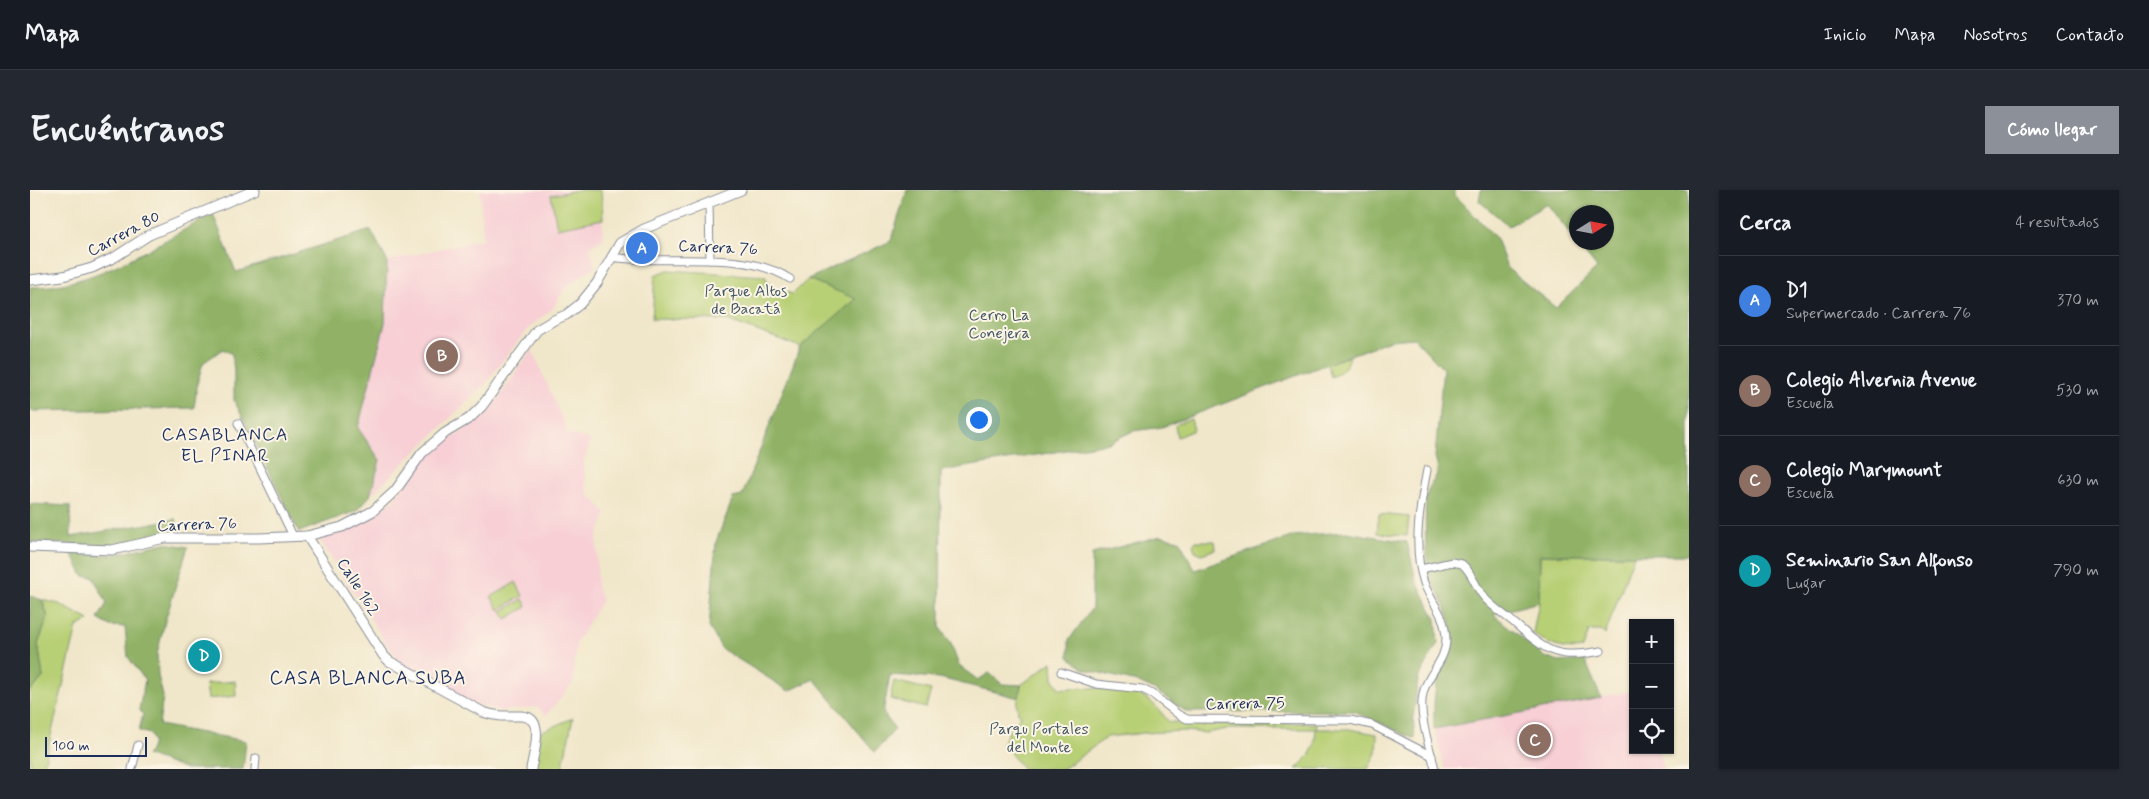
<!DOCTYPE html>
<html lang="es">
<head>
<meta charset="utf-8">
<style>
	body { margin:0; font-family:Mynerve,sans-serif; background:#242831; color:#f1f3f6 }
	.controls { position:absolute; right:15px; bottom:15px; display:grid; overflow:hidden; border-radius:0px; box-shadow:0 1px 4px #0004 }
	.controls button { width:45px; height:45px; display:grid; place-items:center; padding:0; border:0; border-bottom:1px solid #363941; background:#171b24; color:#f1f3f6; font:25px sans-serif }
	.compass { position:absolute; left:1539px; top:15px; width:45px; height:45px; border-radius:50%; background:#171b24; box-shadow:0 1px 4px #0004; rotate:79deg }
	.scale { position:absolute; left:15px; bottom:12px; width:102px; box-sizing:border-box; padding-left:5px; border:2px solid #1b2f5e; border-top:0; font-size:14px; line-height:18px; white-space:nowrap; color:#1b2f5e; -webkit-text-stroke:4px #fcf5e5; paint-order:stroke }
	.you { position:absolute; left:948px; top:229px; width:18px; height:18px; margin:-12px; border:4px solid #fff; border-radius:50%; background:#1a73e8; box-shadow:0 0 0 8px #1a73e833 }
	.badge { display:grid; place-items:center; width:32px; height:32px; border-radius:50%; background:#8c9099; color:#fff; font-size:16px; font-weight:700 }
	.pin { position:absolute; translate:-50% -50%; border:2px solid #fff; box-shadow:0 1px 5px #0006 }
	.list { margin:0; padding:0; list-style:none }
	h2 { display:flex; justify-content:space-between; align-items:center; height:65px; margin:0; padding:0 20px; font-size:21px }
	h2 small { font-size:16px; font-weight:400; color:#9ea1a6 }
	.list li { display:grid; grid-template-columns:32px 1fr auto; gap:15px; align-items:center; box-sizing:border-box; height:90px; padding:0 20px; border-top:1px solid #363941 }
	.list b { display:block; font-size:19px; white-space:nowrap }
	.list p { margin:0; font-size:16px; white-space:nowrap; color:#9ea1a6 }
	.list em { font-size:16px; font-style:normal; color:#9ea1a6 }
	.icon { flex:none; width:28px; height:28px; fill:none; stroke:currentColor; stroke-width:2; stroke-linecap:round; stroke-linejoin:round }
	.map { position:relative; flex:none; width:1659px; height:579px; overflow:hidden; border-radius:0px }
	header { display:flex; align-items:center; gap:30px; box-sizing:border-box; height:70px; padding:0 25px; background:#171b24; border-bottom:1px solid #363941 }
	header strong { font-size:24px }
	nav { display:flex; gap:28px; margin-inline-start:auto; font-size:18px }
	.intro { display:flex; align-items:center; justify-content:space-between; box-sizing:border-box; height:120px; padding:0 30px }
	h1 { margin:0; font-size:35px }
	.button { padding:12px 22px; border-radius:0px; background:#8c9099; color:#fff; font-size:18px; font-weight:700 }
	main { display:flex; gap:30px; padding:0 30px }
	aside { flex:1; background:#171b24; border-radius:0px; box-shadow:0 1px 4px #0004 }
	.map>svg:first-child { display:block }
</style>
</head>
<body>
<header>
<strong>Mapa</strong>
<nav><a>Inicio</a><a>Mapa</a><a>Nosotros</a><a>Contacto</a></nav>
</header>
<div class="intro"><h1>Encuéntranos</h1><a class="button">Cómo llegar</a></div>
<main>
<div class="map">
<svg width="1659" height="579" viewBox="0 0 1659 579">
	<rect width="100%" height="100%" fill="#fcf5e5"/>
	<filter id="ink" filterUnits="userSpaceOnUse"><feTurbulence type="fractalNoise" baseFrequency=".02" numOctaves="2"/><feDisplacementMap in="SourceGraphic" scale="10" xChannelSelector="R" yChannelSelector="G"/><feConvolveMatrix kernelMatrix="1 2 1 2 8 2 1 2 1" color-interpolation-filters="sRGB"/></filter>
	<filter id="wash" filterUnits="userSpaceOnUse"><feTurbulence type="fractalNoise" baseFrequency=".0096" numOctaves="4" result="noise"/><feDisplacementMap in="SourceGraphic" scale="20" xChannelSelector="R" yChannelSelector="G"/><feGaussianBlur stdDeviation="1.12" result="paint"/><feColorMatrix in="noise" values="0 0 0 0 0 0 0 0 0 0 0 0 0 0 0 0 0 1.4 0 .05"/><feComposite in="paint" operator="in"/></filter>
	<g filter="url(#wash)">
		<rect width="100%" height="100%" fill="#f0e6c9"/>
		<g fill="#f7cfd5">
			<path d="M450 0H571L573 49 559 57 565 76 535 98 522 119 498 138 455 194 340 306 350 270 328 238 355 133 357 71 453 49Z"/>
			<path d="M502 159 538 243 561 250 553 274 557 302 576 323 567 349V398L572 410 546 453 543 493 516 526 508 517 472 521 442 513 365 471 366 466 358 456 290 350 328 334 362 312 398 263 457 225Z"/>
			<path d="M1603 501V560H1629L1634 579H1415L1404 539Z"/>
		</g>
		<g fill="#b7cf74" stroke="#697f69">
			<path d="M548 0H571L573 29 527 38 521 5Z"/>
			<path d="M638 80 735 86 740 98 763 104 778 89 827 109 770 157 697 130 622 129 625 85Z"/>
			<path d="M1320 166C1319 174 1310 184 1301 187L1297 173Z"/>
			<path d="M1161 229 1164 240 1147 247 1145 236 1148 233Z"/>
			<path d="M1349 324 1379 327 1377 346 1347 343Z"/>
			<path d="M1166 351H1185L1186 359 1172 364 1165 361 1163 355Z"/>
			<path d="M1510 365H1604L1575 445 1571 441H1559L1553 458C1534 461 1517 455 1503 443L1509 412Z"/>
			<path d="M486 392 493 406 469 420 461 407Z"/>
			<path d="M493 409 497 417 476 429 472 421Z"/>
			<path d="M12 410 29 414 59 430 47 437 13 579H0V499H3L13 487 8 454 18 427Z"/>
			<path d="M1022 472 1023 488 1030 499C1042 496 1097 499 1108 504 1122 510 1130 521 1139 532L1175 534 1286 533 1287 539H1319L1347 544 1346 563 1338 579H1266L1279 566 1284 556 1286 539H1197L1177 543 1154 541 1114 543 1077 547 1033 579H993L973 554 979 541 991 525 988 523 987 515 991 495Z"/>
			<path d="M205 491 206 506 178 509 176 494Z"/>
			<path d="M864 491 901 500 896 518 860 509Z"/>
			<path d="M543 528 532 579H505L510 542Z"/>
		</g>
		<g fill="#91b266" stroke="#567062">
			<path d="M877 0H1425L1424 4 1465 47 1478 79 1526 118 1567 78 1547 53 1576 52V22H1546V51L1517 14 1479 36 1449 11 1451 0H1659V365H1510L1509 412 1463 424 1515 467 1529 472 1555 470 1571 508 1404 539C1404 524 1403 508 1407 493 1411 478 1423 468 1423 450 1423 435 1417 420 1410 406 1407 400 1401 393 1399 386 1395 372 1395 325 1396 309 1399 288 1413 290 1405 267L1413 179 1384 148 1360 150 1132 237 1103 241 1078 253 911 281 910 438 921 454 929 476 948 490 959 483 972 494 991 495 989 508 910 488 860 485 853 523 865 539 845 562 784 489 759 501 692 459 679 437 686 352 703 308 712 306 770 157 826 109 778 89 861 51Z"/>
			<path d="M183 24 206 82 341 40 357 71 355 133 328 238 350 270 340 306 326 321 269 342 204 210V181L202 164 193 159 173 173 168 190 164 218 0 221V97C62 99 129 52 183 24Z"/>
			<path d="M0 314 40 316 41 347 146 329 149 342 71 356 0 352Z"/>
			<path d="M1316 342 1377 352 1386 390 1406 429 1408 453 1388 489 1383 528 1385 549 1323 521 1157 522 1126 501 1107 492 1054 479 1039 467V450L1062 418V364L1131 346 1149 350 1165 380 1264 346Z"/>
			<path d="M135 353 158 357 135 431 127 464 128 486 133 506 129 535 216 551 213 579H155L116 565 120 561 123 552 120 544 109 541 113 524 109 520 115 490 98 467 95 437 80 436 68 429 77 413 63 387 53 386 42 364 83 365Z"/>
			<path d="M0 406 12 410 18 427 8 454 13 487 3 499H0Z"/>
		</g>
	</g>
	<g filter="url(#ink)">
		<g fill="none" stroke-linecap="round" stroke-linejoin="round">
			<defs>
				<g id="minor">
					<path d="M679 12 680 70"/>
					<path d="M581 67C636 76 712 58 760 89"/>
					<path d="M208 233 263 346"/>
					<path d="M1397 280C1390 316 1382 357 1394 393 1402 415 1415 422 1416 449 1416 472 1397 483 1393 504 1388 525 1400 558 1405 579"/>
					<path d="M1391 379 1422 372 1432 374C1442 382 1445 396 1453 406 1461 416 1472 423 1482 431 1516 461 1525 470 1571 461"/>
					<path d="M1031 482 1066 494 1112 499 1122 504 1149 525 1157 529 1320 530 1342 535 1402 566"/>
					<path d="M102 579 108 555"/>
					<path d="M225 579 226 568"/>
				</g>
				<g id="tertiary">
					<path d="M0 90 33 86 62 78 85 67 119 45 225 0"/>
					<path d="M277 346 353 465 359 471 453 522C467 527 477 526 491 526 517 527 503 564 501 579"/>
					<path d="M0 357 82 360 135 348H229L277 346 312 337 343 321 365 301 392 263 415 243 440 228 452 216 507 140 524 130 536 125 550 114 567 93 590 53 614 39 711 0"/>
				</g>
			</defs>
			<use href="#minor" stroke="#868a94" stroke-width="9"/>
			<use href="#tertiary" stroke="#868a94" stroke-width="11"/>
			<use href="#minor" stroke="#fff" stroke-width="7"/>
			<use href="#tertiary" stroke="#fff" stroke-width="9"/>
		</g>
	</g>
	<g text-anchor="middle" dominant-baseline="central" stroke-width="4" stroke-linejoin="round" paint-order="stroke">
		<g font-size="16" fill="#1b2f5e" stroke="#fcf5e5">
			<text transform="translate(94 44) rotate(-28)">Carrera 80</text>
			<text transform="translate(688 58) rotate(3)">Carrera 76</text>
			<text transform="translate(167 335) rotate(-2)">Carrera 76</text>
			<text transform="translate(328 397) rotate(57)">Calle 162</text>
			<text transform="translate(1215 514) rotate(-1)">Carrera 75</text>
		</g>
		<g font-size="16" fill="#425764" stroke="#fcf5e5">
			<text x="716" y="101">Parque Altos<tspan x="716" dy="18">de Bacatá</tspan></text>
			<text x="969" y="125">Cerro La<tspan x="969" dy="18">Conejera</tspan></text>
			<text x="1009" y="539">Parqu Portales<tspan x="1009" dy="18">del Monte</tspan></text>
		</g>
		<g font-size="18" letter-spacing="1" fill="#1b2f5e" stroke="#fcf5e5">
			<text x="195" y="245">CASABLANCA<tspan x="195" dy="21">EL PINAR</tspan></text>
		</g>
		<g font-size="19" letter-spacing="1" fill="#1b2f5e" stroke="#fcf5e5">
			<text x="338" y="488">CASA BLANCA SUBA</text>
		</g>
	</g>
</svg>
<div class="controls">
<button>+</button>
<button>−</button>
<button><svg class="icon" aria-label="locate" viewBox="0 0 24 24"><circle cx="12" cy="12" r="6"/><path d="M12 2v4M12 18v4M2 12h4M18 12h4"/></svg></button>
</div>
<svg class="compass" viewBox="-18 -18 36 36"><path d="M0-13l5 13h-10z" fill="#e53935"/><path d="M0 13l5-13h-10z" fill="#9ea1a6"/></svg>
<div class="scale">100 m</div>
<div class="you"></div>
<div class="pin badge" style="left:612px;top:58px;background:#3f7fe0">A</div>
<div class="pin badge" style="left:412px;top:166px;background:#8d6e63">B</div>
<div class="pin badge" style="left:1505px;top:550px;background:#8d6e63">C</div>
<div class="pin badge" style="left:174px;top:466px;background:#0f9aa8">D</div>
</div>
<aside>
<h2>Cerca<small>4 resultados</small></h2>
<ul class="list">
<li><span class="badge" style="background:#3f7fe0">A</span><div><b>D1</b><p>Supermercado · Carrera 76</p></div><em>370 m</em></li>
<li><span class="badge" style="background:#8d6e63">B</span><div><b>Colegio Alvernia Avenue</b><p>Escuela</p></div><em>530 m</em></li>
<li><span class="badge" style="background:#8d6e63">C</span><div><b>Colegio Marymount</b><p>Escuela</p></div><em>630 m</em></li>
<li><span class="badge" style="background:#0f9aa8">D</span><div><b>Seminario San Alfonso</b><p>Lugar</p></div><em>790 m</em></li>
</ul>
</aside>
</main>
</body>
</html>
